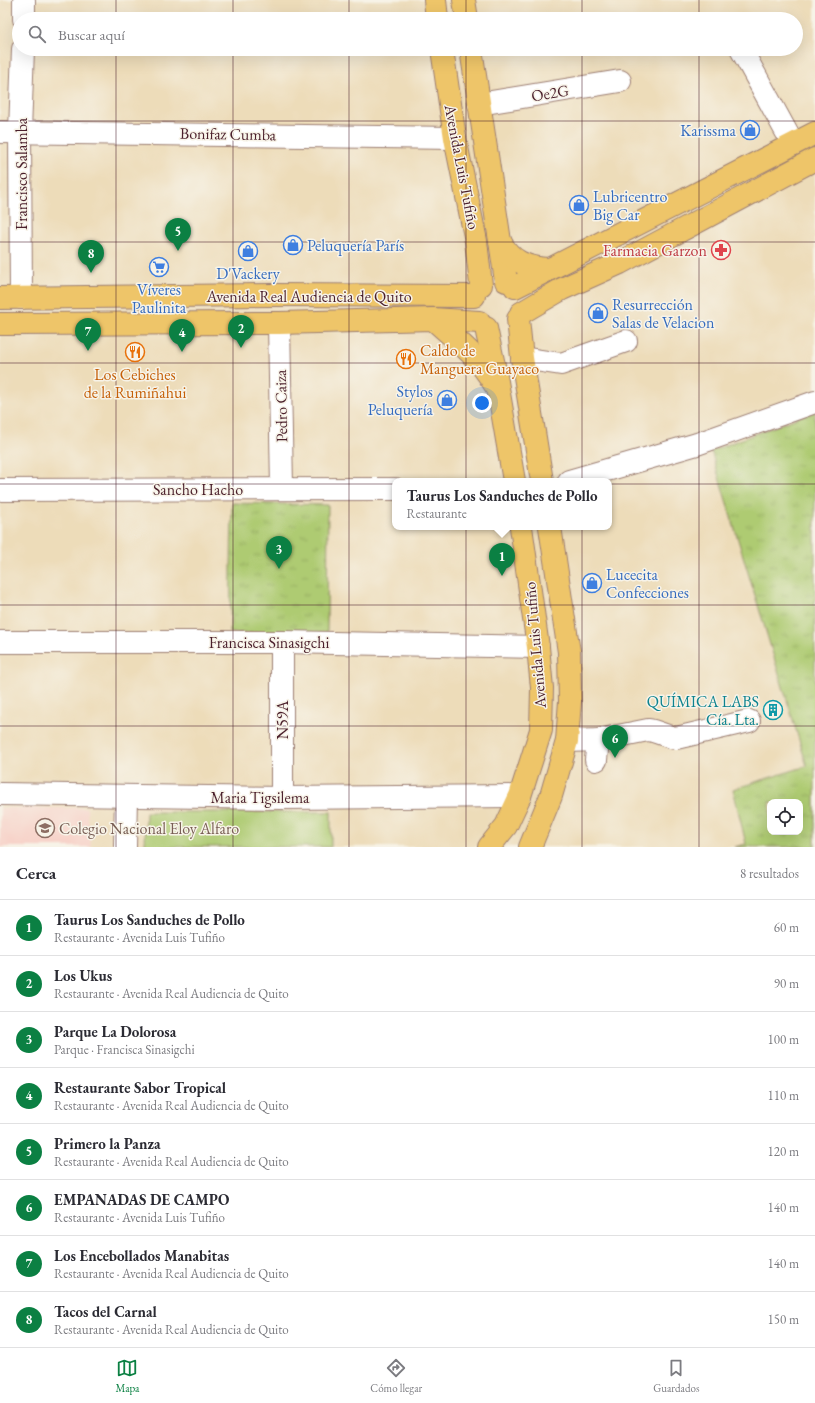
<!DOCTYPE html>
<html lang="es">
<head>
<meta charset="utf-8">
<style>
	body { margin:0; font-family:"EB Garamond",serif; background:#f7f7f7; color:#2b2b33 }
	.controls { position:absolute; right:12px; bottom:12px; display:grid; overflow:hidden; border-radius:8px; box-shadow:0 4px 16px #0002 }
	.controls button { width:36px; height:36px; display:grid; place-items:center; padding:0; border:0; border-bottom:1px solid #e1e1e2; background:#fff; color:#2b2b33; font:20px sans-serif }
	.you { position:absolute; left:482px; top:403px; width:14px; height:14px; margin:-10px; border:3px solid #fff; border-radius:50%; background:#1a73e8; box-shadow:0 0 0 6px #1a73e833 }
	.badge { display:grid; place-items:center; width:26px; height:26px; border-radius:50%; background:#0b8043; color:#fff; font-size:13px; font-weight:700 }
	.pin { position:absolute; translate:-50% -33px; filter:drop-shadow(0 1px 2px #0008) }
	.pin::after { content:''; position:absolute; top:21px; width:14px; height:12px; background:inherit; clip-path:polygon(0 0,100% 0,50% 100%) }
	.popup { position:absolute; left:392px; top:478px; width:220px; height:52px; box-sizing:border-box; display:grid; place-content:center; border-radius:8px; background:#fff; filter:drop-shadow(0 1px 3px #0005); font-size:13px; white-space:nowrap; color:#7c7c81 }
	.popup b { font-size:15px; color:#2b2b33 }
	.popup::after { content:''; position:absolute; left:50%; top:100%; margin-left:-8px; border:8px solid transparent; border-top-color:#fff }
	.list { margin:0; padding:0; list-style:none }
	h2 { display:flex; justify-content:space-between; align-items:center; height:52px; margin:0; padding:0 16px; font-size:17px }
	h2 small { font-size:13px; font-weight:400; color:#7c7c81 }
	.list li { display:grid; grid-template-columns:26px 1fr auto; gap:12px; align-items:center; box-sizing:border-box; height:56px; padding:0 16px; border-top:1px solid #e1e1e2 }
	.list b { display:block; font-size:15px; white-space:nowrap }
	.list p { margin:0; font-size:13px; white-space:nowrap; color:#7c7c81 }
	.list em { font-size:13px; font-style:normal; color:#7c7c81 }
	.icon { flex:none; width:22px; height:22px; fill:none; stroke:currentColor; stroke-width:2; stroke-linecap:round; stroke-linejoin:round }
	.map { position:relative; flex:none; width:815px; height:847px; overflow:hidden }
	.search { position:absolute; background:#fff; box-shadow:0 4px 16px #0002; left:12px; right:12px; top:12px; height:44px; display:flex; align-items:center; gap:10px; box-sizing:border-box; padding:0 14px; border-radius:22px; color:#7c7c81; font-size:15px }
	.sheet { height:500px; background:#fff }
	nav { display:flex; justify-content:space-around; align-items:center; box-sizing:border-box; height:56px; border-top:1px solid #e1e1e2; background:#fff; font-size:11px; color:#7c7c81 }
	nav a { display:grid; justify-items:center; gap:2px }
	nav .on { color:#0b8043 }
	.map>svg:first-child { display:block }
</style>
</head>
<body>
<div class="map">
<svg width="815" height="847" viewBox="0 0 815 847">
	<defs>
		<pattern id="grass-tufts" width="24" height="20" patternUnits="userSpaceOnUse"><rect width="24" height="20" fill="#aecb72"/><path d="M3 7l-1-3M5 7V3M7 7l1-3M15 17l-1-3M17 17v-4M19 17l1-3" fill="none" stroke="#97ae63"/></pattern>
	</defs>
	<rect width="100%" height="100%" fill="#f7f3e8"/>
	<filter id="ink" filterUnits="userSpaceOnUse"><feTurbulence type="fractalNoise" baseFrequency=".025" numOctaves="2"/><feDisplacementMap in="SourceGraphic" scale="8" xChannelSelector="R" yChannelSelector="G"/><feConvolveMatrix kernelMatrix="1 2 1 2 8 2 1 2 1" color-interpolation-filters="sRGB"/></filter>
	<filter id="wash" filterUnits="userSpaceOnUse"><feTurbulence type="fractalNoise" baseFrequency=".012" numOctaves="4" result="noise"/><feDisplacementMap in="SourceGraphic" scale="16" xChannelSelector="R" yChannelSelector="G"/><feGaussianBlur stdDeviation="0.9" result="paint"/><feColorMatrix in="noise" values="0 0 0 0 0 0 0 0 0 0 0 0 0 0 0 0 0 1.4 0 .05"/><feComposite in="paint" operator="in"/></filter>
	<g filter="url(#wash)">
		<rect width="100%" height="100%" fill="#eddcb9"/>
		<path fill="#f7d1c8" d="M0 808H87L91 847H0Z"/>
		<g fill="url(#grass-tufts)" stroke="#7c754e" fill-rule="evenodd">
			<path d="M815 411V847H734L746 844 733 789 807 766 711 451ZM770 802H800V832H770Z"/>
			<path d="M232 503 328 505 327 634 230 633Z"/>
		</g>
		<path fill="#aecb72" stroke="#7c754e" d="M146 812H331V847H145Z"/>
	</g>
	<g filter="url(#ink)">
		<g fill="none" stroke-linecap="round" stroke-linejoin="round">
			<defs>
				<g id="minor">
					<path d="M24 19V0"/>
					<path d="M741 49 793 144"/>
					<path d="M479 104 620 81"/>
					<path d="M0 132 455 138"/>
					<path d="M21 298 20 131 23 49"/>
					<path d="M279 323 282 488"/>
					<path d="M522 358 561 364 626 341"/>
					<path d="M569 481 697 444 815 402"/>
					<path d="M0 490 395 489"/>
					<path d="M0 642H282L538 647"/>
					<path d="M567 741 598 740 648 730C658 731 666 737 676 738L749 721"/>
					<path d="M596 760 598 740"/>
					<path d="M0 794 282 798 520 796"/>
					<path d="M282 798V642"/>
					<path d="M125 847 126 796"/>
				</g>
				<g id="major">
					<path d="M435 0 437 19"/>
					<path d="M464 0 467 19"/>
					<path d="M442 49 455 138 476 241 481 285"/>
					<path d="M471 49 506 281"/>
					<path d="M500 241C510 261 527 268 549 269"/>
					<path d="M515 287 815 133"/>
					<path d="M0 298 272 295 474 296"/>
					<path d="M521 313 562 289 620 263 815 159"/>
					<path d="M433 319C458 341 478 356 495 385"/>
					<path d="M518 319 522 358 542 481"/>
					<path d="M0 324 279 323 433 319 479 322"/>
					<path d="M486 328 495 370 514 481"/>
					<path d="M489 847 506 826 520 796 541 730 542 688 538 647 521 527"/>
					<path d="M530 847 551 796 567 741 570 701 569 652 550 527"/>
				</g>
			</defs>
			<use href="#minor" stroke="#9c7e72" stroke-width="24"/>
			<use href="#major" stroke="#9c7e72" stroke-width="24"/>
			<use href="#minor" stroke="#fff" stroke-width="22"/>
			<use href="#major" stroke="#eec569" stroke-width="22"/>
		</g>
	</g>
	<path fill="none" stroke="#4a1f2b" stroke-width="1" stroke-opacity="0.55" d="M116 0V19M233 0V19M349 0V19M466 0V19M582 0V19M699 0V19M116 49V847M233 49V847M349 49V847M466 49V847M582 49V847M699 49V847M0 121H815M0 242H815M0 363H815M0 484H815M0 605H815M0 726H815"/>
	<defs>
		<symbol id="shop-ring" viewBox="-11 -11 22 22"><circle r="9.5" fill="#f7f3e8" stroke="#3f7fe0" stroke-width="1.5"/><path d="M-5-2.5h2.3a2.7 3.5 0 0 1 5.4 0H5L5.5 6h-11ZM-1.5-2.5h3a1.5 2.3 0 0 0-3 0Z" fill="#3f7fe0"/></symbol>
		<symbol id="pharmacy-ring" viewBox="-11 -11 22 22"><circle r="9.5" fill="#f7f3e8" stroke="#e0444e" stroke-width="1.5"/><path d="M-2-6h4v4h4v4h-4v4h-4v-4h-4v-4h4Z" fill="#e0444e"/></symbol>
		<symbol id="supermarket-ring" viewBox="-11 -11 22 22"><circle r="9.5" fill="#f7f3e8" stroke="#3f7fe0" stroke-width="1.5"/><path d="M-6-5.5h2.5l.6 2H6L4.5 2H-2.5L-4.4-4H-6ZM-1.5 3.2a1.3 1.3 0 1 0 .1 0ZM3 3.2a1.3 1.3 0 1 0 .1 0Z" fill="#3f7fe0"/></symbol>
		<symbol id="restaurant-ring" viewBox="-11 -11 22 22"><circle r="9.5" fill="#f7f3e8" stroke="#e8710a" stroke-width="1.5"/><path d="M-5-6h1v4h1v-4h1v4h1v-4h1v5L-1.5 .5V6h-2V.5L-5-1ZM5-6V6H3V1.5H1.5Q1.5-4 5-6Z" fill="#e8710a"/></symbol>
		<symbol id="building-ring" viewBox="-11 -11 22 22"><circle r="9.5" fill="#f7f3e8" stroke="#0f9aa8" stroke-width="1.5"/><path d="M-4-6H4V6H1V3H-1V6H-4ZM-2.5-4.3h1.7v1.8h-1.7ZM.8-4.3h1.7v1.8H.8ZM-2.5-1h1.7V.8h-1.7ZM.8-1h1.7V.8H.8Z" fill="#0f9aa8"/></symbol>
		<symbol id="university-ring" viewBox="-11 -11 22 22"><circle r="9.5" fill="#f7f3e8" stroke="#8d6e63" stroke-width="1.5"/><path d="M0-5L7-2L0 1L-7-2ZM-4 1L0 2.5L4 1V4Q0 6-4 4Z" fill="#8d6e63"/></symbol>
	</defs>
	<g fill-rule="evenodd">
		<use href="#shop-ring" x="739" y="119" width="22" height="22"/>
		<use href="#shop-ring" x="568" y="194" width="22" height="22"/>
		<use href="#shop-ring" x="282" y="234" width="22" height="22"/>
		<use href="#pharmacy-ring" x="710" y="239" width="22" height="22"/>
		<use href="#shop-ring" x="237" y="240" width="22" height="22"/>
		<use href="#supermarket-ring" x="148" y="256" width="22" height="22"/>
		<use href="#shop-ring" x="587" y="302" width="22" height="22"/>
		<use href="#restaurant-ring" x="124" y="341" width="22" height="22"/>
		<use href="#restaurant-ring" x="395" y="348" width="22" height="22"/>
		<use href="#shop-ring" x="436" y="389" width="22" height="22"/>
		<use href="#shop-ring" x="581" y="572" width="22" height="22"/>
		<use href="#building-ring" x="762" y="699" width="22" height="22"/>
		<use href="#university-ring" x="34" y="817" width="22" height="22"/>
	</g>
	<g text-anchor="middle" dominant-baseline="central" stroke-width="3" stroke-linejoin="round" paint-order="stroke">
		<g font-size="16" fill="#4a1f2b" stroke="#f7f3e8">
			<text transform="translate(550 93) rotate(-9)">Oe2G</text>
			<text transform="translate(228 134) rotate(1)">Bonifaz Cumba</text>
			<text transform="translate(462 167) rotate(79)">Avenida Luis Tufiño</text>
			<text transform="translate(21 174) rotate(-90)">Francisco Salamba</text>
			<text x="309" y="296">Avenida Real Audiencia de Quito</text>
			<text transform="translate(281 406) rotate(-91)">Pedro Caiza</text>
			<text x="198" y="489">Sancho Hacho</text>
			<text x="269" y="642">Francisca Sinasigchi</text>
			<text transform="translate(535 645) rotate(-95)">Avenida Luis Tufiño</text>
			<text transform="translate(282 720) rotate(-90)">N59A</text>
			<text x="260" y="797">Maria Tigsilema</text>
		</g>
		<g font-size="16" fill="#366cbe" stroke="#f7f3e8" text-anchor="start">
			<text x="736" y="130" text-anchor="end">Karissma</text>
			<text x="593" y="196">Lubricentro<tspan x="593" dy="18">Big Car</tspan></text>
			<text x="307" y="245">Peluquería París</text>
			<text x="248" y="273" text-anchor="middle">D'Vackery</text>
			<text x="159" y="289" text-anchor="middle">Víveres<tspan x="159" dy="18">Paulinita</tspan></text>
			<text x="612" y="304">Resurrección<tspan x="612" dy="18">Salas de Velacion</tspan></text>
			<text x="433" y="391" text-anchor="end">Stylos<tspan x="433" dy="18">Peluquería</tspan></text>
			<text x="606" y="574">Lucecita<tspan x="606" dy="18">Confecciones</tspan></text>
		</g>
		<g font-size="16" fill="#be3a42" stroke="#f7f3e8" text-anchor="end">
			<text x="707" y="250">Farmacia Garzon</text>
		</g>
		<g font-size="16" fill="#c56008" stroke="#f7f3e8" text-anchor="start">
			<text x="420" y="350">Caldo de<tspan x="420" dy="18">Manguera Guayaco</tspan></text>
			<text x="135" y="374" text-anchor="middle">Los Cebiches<tspan x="135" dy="18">de la Rumiñahui</tspan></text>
		</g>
		<g font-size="16" fill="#0d838f" stroke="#f7f3e8" text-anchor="end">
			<text x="759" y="701">QUÍMICA LABS<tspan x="759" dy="18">Cía. Lta.</tspan></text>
		</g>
		<g font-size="16" fill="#785e54" stroke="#f7f3e8" text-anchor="start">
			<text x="59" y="828">Colegio Nacional Eloy Alfaro</text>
		</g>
	</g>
</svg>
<div class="controls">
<button><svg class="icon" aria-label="locate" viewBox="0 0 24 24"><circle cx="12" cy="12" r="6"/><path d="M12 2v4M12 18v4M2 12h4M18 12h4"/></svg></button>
</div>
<div class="you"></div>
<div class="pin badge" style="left:502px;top:576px">1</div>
<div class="popup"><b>Taurus Los Sanduches de Pollo</b>Restaurante</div>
<div class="pin badge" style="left:241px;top:348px">2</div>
<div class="pin badge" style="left:279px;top:569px">3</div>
<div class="pin badge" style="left:182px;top:352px">4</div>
<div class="pin badge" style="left:178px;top:251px">5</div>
<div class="pin badge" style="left:615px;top:758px">6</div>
<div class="pin badge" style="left:88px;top:351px">7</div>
<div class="pin badge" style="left:91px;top:273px">8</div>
<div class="search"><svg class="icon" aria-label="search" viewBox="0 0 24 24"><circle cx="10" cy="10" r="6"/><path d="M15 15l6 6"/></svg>Buscar aquí</div>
</div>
<section class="sheet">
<h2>Cerca<small>8 resultados</small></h2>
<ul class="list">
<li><span class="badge">1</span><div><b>Taurus Los Sanduches de Pollo</b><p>Restaurante · Avenida Luis Tufiño</p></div><em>60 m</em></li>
<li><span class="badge">2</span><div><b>Los Ukus</b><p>Restaurante · Avenida Real Audiencia de Quito</p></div><em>90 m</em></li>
<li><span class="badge">3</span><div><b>Parque La Dolorosa</b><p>Parque · Francisca Sinasigchi</p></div><em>100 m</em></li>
<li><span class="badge">4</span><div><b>Restaurante Sabor Tropical</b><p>Restaurante · Avenida Real Audiencia de Quito</p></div><em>110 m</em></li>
<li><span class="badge">5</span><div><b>Primero la Panza</b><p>Restaurante · Avenida Real Audiencia de Quito</p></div><em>120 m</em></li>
<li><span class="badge">6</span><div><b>EMPANADAS DE CAMPO</b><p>Restaurante · Avenida Luis Tufiño</p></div><em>140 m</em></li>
<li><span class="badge">7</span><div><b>Los Encebollados Manabitas</b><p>Restaurante · Avenida Real Audiencia de Quito</p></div><em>140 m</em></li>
<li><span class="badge">8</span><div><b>Tacos del Carnal</b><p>Restaurante · Avenida Real Audiencia de Quito</p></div><em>150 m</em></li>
</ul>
</section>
<nav>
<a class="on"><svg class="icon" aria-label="map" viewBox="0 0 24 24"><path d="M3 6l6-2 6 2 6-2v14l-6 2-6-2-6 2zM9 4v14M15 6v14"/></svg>Mapa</a>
<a><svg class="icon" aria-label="directions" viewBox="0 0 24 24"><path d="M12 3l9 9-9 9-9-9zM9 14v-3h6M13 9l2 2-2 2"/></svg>Cómo llegar</a>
<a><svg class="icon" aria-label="saved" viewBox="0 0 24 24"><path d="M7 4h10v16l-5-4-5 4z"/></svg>Guardados</a>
</nav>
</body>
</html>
